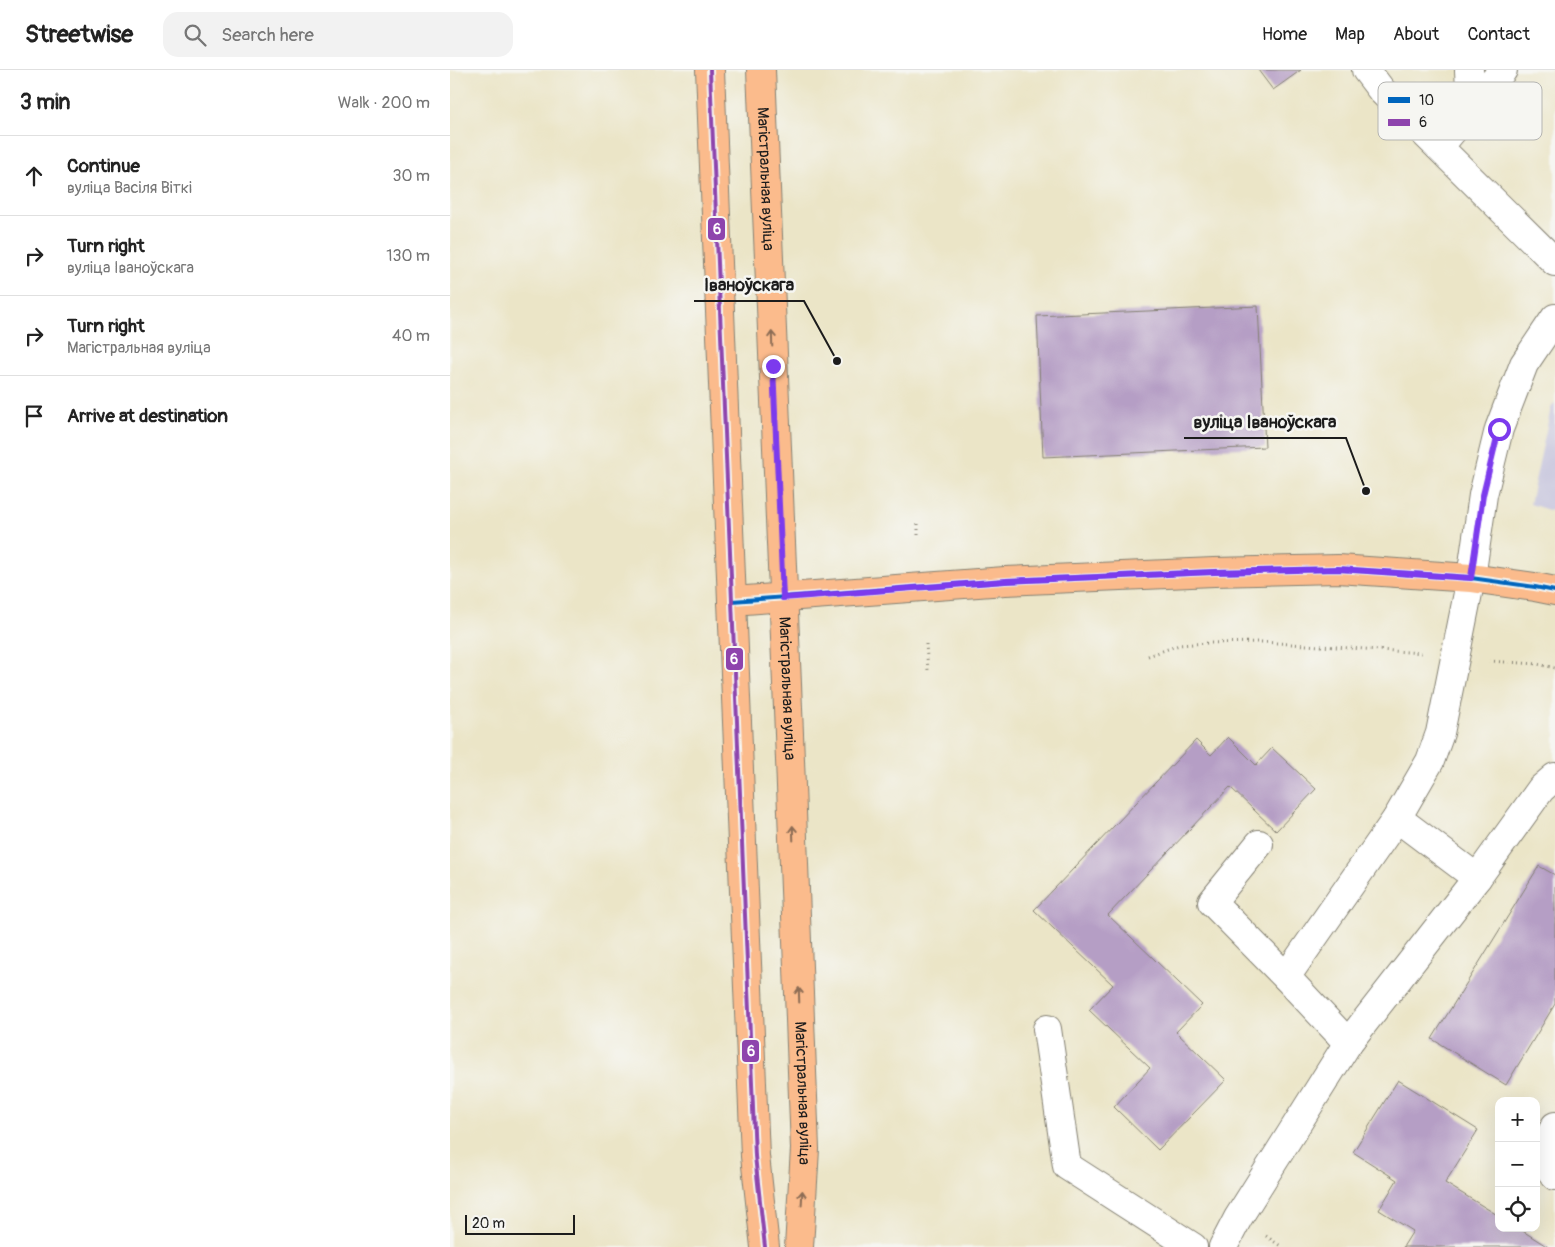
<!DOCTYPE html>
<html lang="en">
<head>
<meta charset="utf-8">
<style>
	body { margin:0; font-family:Pangolin,sans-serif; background:#f2f2f2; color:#222 }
	.controls { position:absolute; right:15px; bottom:15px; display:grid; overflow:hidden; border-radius:10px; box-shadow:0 5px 20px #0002 }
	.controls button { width:45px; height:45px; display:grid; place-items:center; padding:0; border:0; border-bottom:1px solid #e0e0e0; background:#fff; color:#222; font:25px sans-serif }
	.scale { position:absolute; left:15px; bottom:12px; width:110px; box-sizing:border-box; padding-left:5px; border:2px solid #1c1c1c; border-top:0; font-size:14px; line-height:18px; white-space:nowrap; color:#1c1c1c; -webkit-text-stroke:4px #f6f6f2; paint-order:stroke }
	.stop { position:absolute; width:15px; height:15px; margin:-11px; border:4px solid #7c3aed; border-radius:50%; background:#fff }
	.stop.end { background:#7c3aed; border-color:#fff; box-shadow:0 1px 5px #0008 }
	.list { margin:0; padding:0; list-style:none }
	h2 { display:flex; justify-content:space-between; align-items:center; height:65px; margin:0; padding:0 20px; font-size:21px }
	h2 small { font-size:16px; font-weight:400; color:#767676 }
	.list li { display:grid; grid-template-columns:32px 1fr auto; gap:15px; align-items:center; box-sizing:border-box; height:80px; padding:0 20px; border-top:1px solid #e0e0e0 }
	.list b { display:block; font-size:19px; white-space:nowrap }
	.list p { margin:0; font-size:16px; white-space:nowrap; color:#767676 }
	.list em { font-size:16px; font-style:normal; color:#767676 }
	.icon { flex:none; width:28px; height:28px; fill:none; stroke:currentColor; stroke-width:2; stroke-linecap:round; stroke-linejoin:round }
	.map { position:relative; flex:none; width:1105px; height:1177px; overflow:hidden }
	header { display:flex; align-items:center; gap:30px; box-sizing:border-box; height:70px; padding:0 25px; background:#fff; border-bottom:1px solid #e0e0e0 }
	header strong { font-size:24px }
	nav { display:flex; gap:28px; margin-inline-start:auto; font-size:18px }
	.search { width:350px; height:45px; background:#f2f2f2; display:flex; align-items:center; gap:12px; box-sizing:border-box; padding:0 18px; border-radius:15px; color:#767676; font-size:19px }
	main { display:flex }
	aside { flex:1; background:#fff }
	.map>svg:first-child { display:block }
</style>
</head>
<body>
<header>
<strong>Streetwise</strong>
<div class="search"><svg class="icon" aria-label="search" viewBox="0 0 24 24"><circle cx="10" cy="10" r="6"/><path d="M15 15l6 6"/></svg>Search here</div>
<nav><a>Home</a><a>Map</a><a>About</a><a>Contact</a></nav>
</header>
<main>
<aside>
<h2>3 min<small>Walk · 200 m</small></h2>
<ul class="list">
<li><svg class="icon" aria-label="ahead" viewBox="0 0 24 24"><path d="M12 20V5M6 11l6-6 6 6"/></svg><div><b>Continue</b><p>вуліца Васіля Віткі</p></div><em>30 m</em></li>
<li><svg class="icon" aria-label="right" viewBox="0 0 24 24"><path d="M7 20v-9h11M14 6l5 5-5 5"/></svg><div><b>Turn right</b><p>вуліца Іваноўскага</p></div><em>130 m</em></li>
<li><svg class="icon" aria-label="right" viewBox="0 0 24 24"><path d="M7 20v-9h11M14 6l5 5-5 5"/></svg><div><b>Turn right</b><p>Магістральная вуліца</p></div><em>40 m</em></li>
<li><svg class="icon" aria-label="arrive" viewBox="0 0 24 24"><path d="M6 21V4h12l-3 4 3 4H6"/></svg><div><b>Arrive at destination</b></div></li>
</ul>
</aside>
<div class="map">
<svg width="1105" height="1177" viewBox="0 0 1105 1177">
	<rect width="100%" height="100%" fill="#f6f6f2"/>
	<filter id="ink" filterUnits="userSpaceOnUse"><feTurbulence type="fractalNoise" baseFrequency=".02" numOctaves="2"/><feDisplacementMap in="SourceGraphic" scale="10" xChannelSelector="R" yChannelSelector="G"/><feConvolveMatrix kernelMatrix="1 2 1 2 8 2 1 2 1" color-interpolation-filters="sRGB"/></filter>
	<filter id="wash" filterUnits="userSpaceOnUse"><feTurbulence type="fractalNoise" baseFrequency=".0096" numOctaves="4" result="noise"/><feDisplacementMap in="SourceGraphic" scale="20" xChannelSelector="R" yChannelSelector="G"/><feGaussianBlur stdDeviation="1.12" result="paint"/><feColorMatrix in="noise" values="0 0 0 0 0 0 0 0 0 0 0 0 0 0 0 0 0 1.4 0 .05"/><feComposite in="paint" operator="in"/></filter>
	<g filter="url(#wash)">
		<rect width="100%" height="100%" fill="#ebe5c7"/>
		<path fill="#c3c1db" d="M1105 333V442L1080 434 1101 338Z"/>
		<g id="blocks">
			<g fill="#b59ec5">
				<path d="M808 0H851L823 20Z"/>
				<path d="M808 236 815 377 593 387 587 246Z"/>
				<path d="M778 667 806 695 822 678 866 719 826 761 780 717 658 845 752 935 726 962 776 1010 708 1080 664 1037 700 998 639 940 663 915 584 840 746 670 761 685Z"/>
				<path d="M1089 796 1105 805V934L1056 1015 982 969Z"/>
				<path d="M948 1010 1028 1060 995 1113 1049 1146V1158H1068L1098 1177H953L963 1161 929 1140 947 1110 903 1082Z"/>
			</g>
		</g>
	</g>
	<g filter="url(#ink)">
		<use href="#blocks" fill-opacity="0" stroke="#848072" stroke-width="1"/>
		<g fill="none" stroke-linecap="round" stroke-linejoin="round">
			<defs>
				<g id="minor">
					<path d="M916 0 932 21 1105 192"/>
					<path d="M1019 0 1021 38"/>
					<path d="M989 77 1053 0"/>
					<path d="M947 748 1027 808"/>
					<path d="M809 774 762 832 836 907"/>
					<path d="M597 959 617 1096 743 1177"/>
					<path d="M898 973 836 907 947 748 980 691 990 663 1021 508 1033 425 1049 359 1074 294 1105 248"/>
					<path d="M1105 1056 1096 1074 1099 1098 1105 1106"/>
					<path d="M773 1177 788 1148 898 973 1027 808 1091 719 1105 707"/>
				</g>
				<g id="major">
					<path d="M260 0 305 1086 315 1177"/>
					<path id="s1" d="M311 0 338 638 355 1079 349 1177"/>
					<path d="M282 531 555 511 764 502 888 499 1021 508 1085 517 1105 521"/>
				</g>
			</defs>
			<use href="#minor" stroke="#848072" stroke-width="30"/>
			<use href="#major" stroke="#848072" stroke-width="30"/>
			<g stroke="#848072" stroke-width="3" stroke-dasharray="1 4" stroke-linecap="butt">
				<path d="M468 454V467"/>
				<path d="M476 574 478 600"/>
				<path d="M698 586 729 575 758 573 812 572 973 583"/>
				<path d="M1039 591 1087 594 1105 598"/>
				<path d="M816 1166 832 1177"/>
			</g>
			<use href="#minor" stroke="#fff" stroke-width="28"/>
			<use href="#major" stroke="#fbbb8c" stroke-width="28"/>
			<defs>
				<path id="bus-1" d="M282 531 555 511 764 502 888 499 1021 508 1085 517 1105 521"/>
				<path id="bus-2" d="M260 0 305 1086 315 1177"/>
			</defs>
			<use href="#bus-1" stroke="#f6f6f2" stroke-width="8"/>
			<use href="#bus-2" stroke="#f6f6f2" stroke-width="8"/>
			<use href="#bus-1" stroke="#0065bd" stroke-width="4"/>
			<use href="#bus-2" stroke="#8e44ad" stroke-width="4"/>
		</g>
		<defs><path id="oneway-shaft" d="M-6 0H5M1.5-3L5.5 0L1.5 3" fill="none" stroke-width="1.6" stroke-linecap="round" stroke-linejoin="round" transform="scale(1.25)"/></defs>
		<g stroke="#8c6c54">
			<use href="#oneway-shaft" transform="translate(322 269) rotate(-92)"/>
			<use href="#oneway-shaft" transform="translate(343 763) rotate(-92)"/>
			<use href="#oneway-shaft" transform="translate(349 925) rotate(-92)"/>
			<use href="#oneway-shaft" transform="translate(352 1128) rotate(-87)"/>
		</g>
	</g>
	<g fill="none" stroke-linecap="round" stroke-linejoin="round" filter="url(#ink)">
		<path stroke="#7c3aed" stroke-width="6" d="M323 296 333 528 555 511 764 502 888 499 1021 508 1033 425 1049 359"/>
	</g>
	<g text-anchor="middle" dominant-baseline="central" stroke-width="5" stroke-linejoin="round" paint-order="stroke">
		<g font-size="16" fill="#1c1c1c" stroke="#f6f6f2">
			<text stroke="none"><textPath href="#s1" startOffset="109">Магістральная вуліца</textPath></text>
			<text stroke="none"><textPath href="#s1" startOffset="619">Магістральная вуліца</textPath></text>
			<text stroke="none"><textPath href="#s1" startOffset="1024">Магістральная вуліца</textPath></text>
		</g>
	</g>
	<rect x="928" y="12" width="164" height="58" rx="8" fill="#f6f6f2" stroke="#b5b5b2" stroke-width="1"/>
	<rect x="938" y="27" width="22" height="6" fill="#0065bd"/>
	<rect x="938" y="49" width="22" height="7" fill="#8e44ad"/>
	<g font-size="14" fill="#1c1c1c">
		<text x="969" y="35">10</text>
		<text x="969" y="57">6</text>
	</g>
	<path fill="none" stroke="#1c1c1c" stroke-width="2" d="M387 291L354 231H244M916 421L896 368H734"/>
	<g fill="#1c1c1c" stroke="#f6f6f2" stroke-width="2">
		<circle cx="387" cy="291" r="5"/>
		<circle cx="916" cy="421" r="5"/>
	</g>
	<g font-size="18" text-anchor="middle" font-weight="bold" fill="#1c1c1c" stroke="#f6f6f2" stroke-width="5" stroke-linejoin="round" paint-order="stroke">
		<text x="299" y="221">Іваноўскага</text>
		<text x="815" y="358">вуліца Іваноўскага</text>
	</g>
	<g stroke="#f6f6f2" stroke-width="2">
		<rect x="257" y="147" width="19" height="24" rx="5" fill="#8e44ad"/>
		<rect x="275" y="577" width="19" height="24" rx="5" fill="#8e44ad"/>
		<rect x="291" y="969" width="19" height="24" rx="5" fill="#8e44ad"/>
	</g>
	<g font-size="14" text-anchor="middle" font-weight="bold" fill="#fff">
		<text x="267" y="164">6</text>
		<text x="284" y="594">6</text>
		<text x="301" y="986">6</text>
	</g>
</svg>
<div class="controls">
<button>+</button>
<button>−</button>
<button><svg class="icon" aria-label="locate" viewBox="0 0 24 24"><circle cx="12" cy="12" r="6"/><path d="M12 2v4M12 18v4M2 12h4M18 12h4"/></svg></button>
</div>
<div class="scale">20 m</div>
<div class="stop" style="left:1049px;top:359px"></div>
<div class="stop end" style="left:323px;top:296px"></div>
</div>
</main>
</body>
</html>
